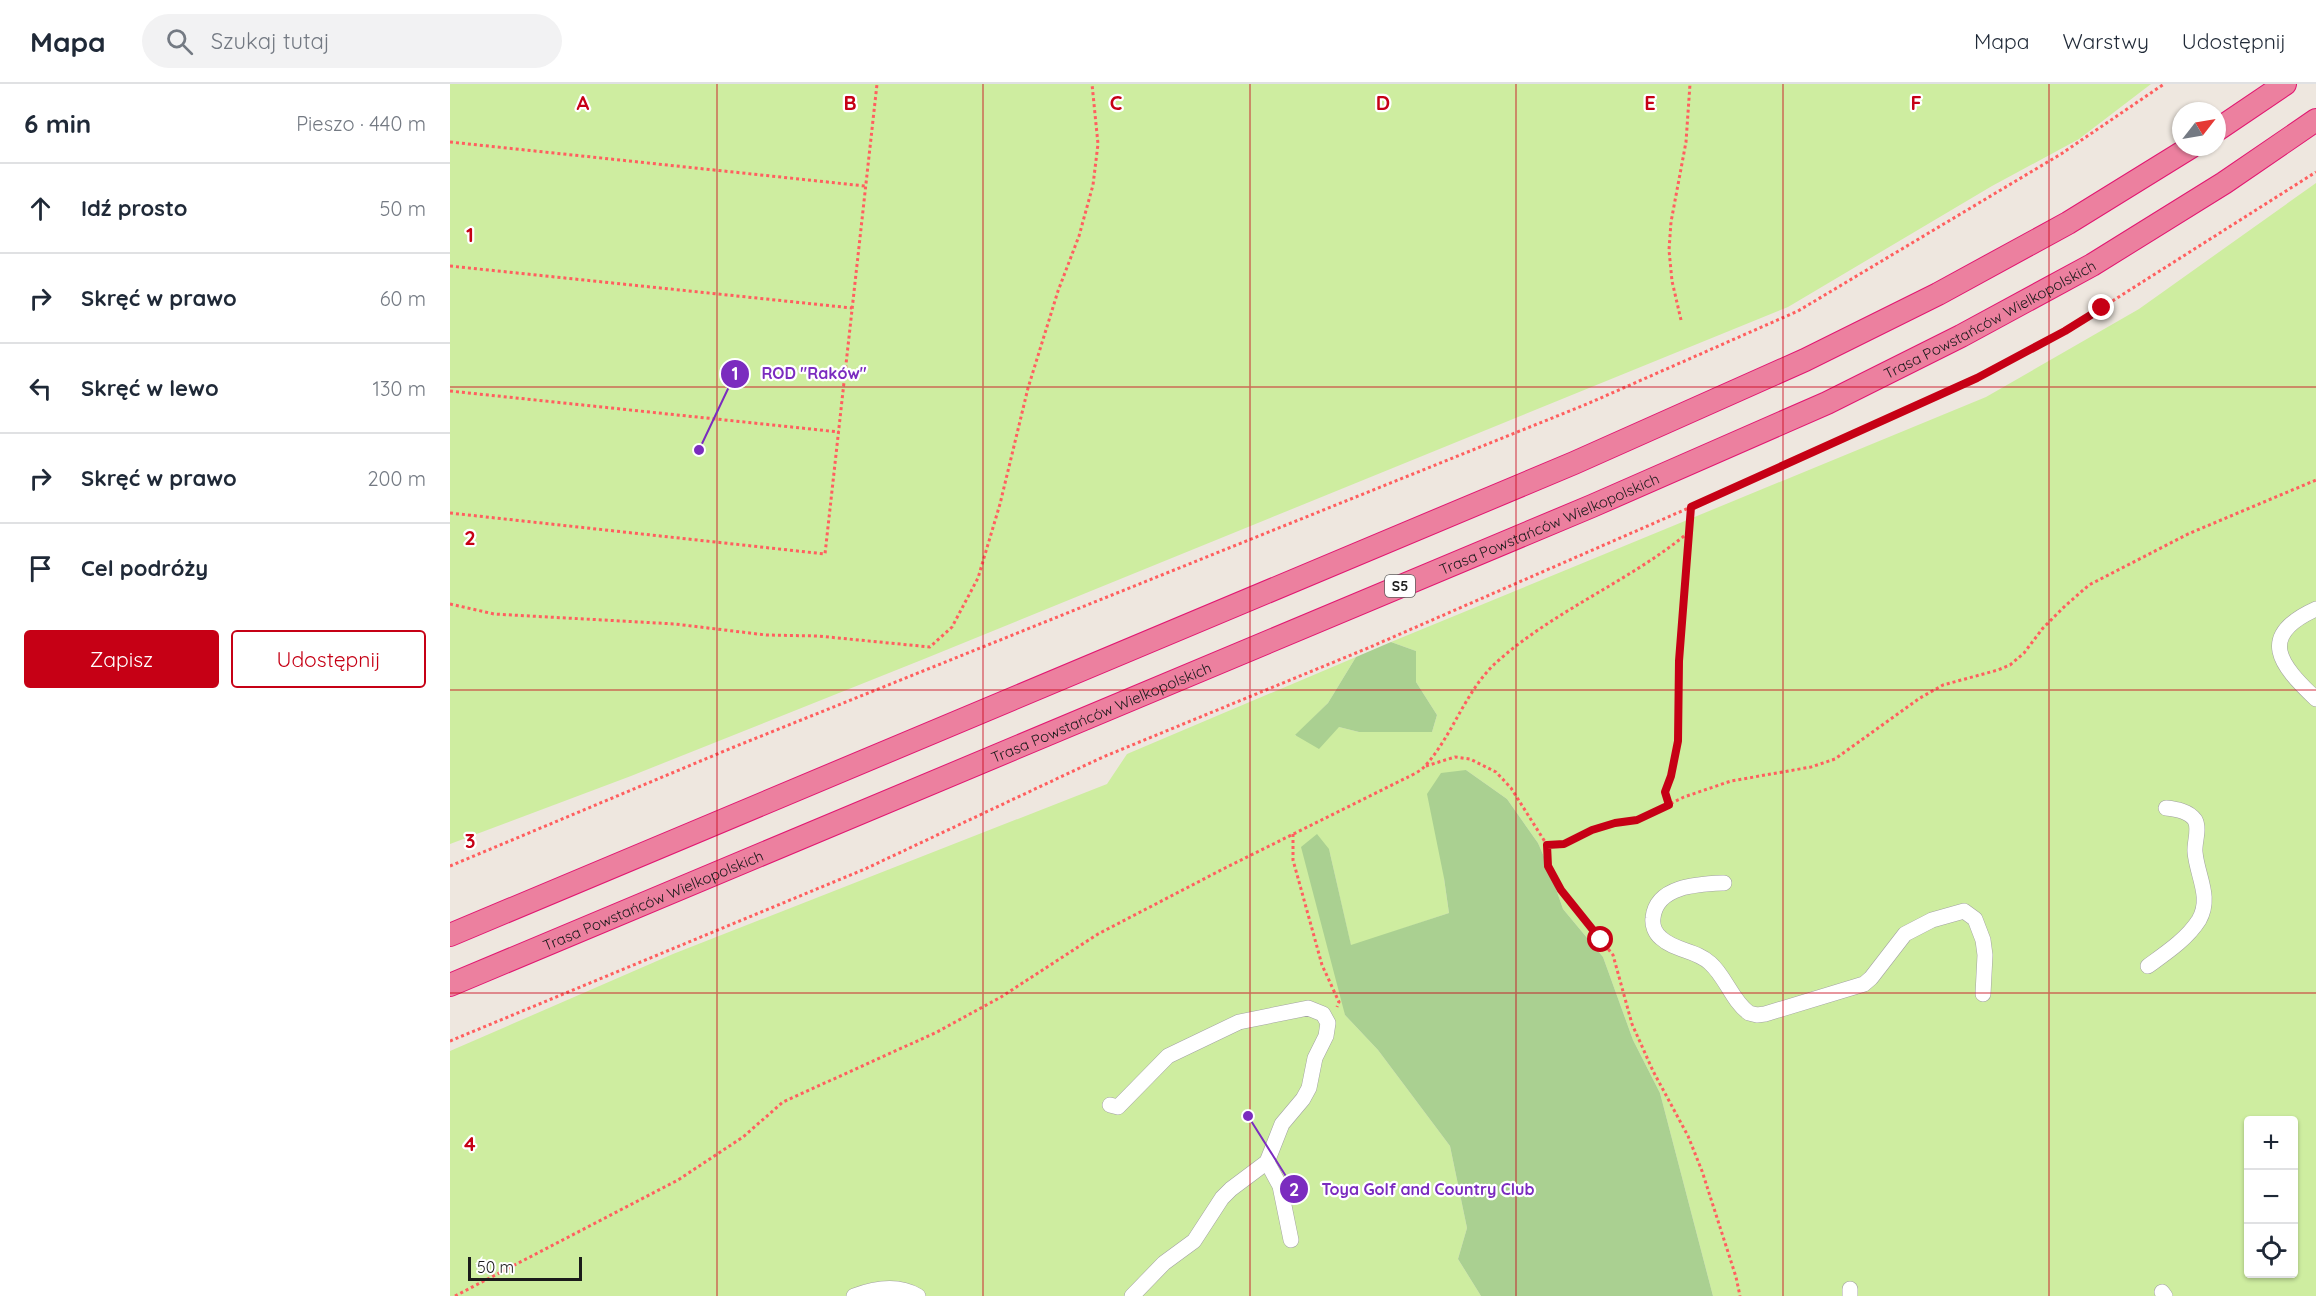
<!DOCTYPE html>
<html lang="pl">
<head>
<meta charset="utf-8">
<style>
	body { margin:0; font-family:Quicksand,sans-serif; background:#f2f2f3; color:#1f2937 }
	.controls { position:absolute; right:18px; bottom:18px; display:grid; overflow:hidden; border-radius:6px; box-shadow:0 2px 4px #0004 }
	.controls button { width:54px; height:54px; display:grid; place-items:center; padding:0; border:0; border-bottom:2px solid #e0e1e3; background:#fff; color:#1f2937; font:30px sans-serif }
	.compass { position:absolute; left:1722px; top:18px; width:54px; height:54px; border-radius:50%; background:#fff; box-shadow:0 2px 4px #0004; rotate:59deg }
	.scale { position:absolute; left:18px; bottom:15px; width:114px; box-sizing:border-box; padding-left:6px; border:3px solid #1b1b1b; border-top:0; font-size:16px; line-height:21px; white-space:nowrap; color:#1b1b1b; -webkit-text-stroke:4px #fff; paint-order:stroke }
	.stop { position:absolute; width:18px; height:18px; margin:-14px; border:4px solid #c60015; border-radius:50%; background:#fff }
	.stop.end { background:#c60015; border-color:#fff; box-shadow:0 2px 6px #0008 }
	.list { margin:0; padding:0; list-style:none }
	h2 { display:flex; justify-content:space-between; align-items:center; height:78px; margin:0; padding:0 24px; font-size:26px }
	h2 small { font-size:20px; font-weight:400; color:#747a83 }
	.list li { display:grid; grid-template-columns:39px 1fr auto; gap:18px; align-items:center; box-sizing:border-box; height:90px; padding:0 24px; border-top:2px solid #e0e1e3 }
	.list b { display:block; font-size:22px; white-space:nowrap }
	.list em { font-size:20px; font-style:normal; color:#747a83 }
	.actions { display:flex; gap:12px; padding:18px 24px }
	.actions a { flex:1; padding:14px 0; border:2px solid #c60015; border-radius:6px; text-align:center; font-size:21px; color:#c60015 }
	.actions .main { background:#c60015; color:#fff }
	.icon { flex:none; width:33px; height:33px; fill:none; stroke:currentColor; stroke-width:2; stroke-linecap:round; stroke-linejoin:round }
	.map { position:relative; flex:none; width:1866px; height:1212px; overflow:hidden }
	header { display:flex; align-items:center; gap:36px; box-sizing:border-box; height:84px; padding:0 30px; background:#fff; border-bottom:2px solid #e0e1e3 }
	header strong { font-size:28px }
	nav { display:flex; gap:33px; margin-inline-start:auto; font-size:21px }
	.search { width:420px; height:54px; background:#f2f2f3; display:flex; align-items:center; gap:15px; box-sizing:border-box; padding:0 21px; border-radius:33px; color:#747a83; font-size:22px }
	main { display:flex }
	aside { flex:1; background:#fff }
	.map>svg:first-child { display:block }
</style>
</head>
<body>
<header>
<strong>Mapa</strong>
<div class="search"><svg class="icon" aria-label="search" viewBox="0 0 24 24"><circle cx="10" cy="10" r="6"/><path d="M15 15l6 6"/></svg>Szukaj tutaj</div>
<nav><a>Mapa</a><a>Warstwy</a><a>Udostępnij</a></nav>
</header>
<main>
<aside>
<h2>6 min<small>Pieszo · 440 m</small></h2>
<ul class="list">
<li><svg class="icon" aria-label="ahead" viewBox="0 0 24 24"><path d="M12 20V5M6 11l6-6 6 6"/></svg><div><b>Idź prosto</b></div><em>50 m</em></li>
<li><svg class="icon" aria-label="right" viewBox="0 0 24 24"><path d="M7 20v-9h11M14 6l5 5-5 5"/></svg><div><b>Skręć w prawo</b></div><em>60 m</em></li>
<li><svg class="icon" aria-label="left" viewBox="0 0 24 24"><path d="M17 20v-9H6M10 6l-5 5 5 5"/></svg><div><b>Skręć w lewo</b></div><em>130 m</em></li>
<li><svg class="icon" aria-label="right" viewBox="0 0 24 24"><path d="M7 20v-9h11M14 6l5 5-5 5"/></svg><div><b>Skręć w prawo</b></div><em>200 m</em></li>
<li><svg class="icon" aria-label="arrive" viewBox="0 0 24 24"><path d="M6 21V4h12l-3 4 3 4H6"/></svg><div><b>Cel podróży</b></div></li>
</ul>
<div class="actions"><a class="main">Zapisz</a><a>Udostępnij</a></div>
</aside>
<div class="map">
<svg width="1866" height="1212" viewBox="0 0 1866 1212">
	<rect width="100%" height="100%" fill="#eee7df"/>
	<g fill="#ceeda0" fill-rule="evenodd">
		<path d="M0 0H1701L1629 55 1542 102 1338 223 474 575 181 692 0 760Z"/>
		<path d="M1866 99V1212H1263L1210 1009 1183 956 1153 873 1113 825 1098 782 1088 759 1057 715 1016 686 994 794 999 829 901 862 879 765 895 931 928 966 1000 1062 1017 1144 1008 1175 1031 1212H0V967L223 870 657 700 677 670 906 573 878 619 845 652 889 643 909 648H982L987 631 966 598V567L941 558 1536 313 1689 225ZM1798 1036H1844V1190H1798Z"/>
	</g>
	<g fill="#aad091">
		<path d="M941 558 966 567V598L987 631 982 648H909L889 643 869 665 845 651 878 619 906 573Z"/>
		<path d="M1016 686 1057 715 1088 759 1098 782 1113 825 1153 873 1183 956 1210 1009 1263 1212H1031L1008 1175 1017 1144 1000 1062 928 966 895 931 851 763 867 750 879 765 901 861 999 829 994 794 977 710 991 689Z"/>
	</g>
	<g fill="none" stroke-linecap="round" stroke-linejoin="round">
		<defs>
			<g id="minor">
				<path d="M1866 525C1806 552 1830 581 1866 615"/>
				<path d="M1274 799C1250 800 1206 801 1203 834 1202 841 1205 849 1211 854 1225 867 1246 866 1260 879 1276 893 1282 917 1299 929L1307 931 1315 930 1414 900 1421 894 1455 850 1482 836 1514 827 1525 835 1533 856 1535 871 1533 910"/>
				<path d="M1698 882C1716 869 1737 855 1749 836 1762 813 1747 792 1745 768 1744 759 1750 745 1745 736 1739 727 1726 725 1716 724"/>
				<path d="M660 1021 668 1023 718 972 789 938 858 924 873 930 878 939 876 952 865 974 859 1004 853 1015 832 1040 817 1078 781 1105 772 1114 744 1157 714 1179 682 1212"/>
				<path d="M817 1078 830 1102 841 1156"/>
				<path d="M1712 1208 1715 1212"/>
				<path d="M404 1212C425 1204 448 1200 468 1212"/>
				<path d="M1400 1212V1205"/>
			</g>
			<g id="highway">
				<path d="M1767 46 1835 0"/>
				<path d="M0 851 1124 379 1355 276 1488 210 1618 139 1741 63"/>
				<path id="s1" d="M0 901 1142 422 1377 319 1511 252 1642 181 1774 99 1866 36"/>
			</g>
		</defs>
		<use href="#minor" stroke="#a2a2a2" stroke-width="16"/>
		<use href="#highway" stroke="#e11771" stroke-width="24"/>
		<g stroke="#ff5f5f" stroke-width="3" stroke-dasharray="3 3" stroke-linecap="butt">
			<path d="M0 58 415 102"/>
			<path d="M0 182 402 224"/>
			<path d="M1231 236 1222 197 1219 166 1221 138 1236 58 1240 0"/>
			<path d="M0 307 389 348"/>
			<path d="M0 429 375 470 427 0"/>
			<path d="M0 520 44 530 225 540 316 551 368 552 480 563 502 543 528 494 550 420 578 304 608 207 629 152 643 101 648 60 642 0"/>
			<path d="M976 682 1005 673 1020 675 1046 688 1061 704 1097 761 1098 782 1111 806 1163 871 1182 940 1203 987 1238 1052 1252 1087 1286 1193 1290 1212"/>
			<path d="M1219 721 1215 708 1221 692 1228 657 1229 577 1239 448"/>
			<path d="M843 750V776L872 881 889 918 887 923"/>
			<path d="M1097 761 1114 760 1142 746 1165 739 1187 736 1234 713 1281 697 1361 683 1385 675 1470 614 1493 601 1548 586 1560 581 1574 569 1593 544 1615 522 1639 501 1738 450 1866 396"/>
			<path d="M0 782 284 663 1137 320 1348 227 1611 70 1714 0"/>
			<path d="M0 957 415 785 653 673 918 564 1241 423"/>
			<path d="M5 1212 228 1096 293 1053 333 1018 487 948 551 913 648 850 775 784 956 694C962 691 971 687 975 682 1004 650 1016 604 1049 576 1107 525 1180 497 1239 448L1241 423 1527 294 1615 247 1866 88"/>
		</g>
		<use href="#minor" stroke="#fff" stroke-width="15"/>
		<use href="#highway" stroke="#ec809f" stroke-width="22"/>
	</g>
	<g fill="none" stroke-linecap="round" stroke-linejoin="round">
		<path stroke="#c60015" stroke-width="8" d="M1151 856 1111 806 1098 782 1097 761 1114 760 1142 746 1165 739 1187 736 1219 721 1215 708 1221 692 1228 657 1229 577 1241 423 1527 294 1615 247 1652 224"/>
	</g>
	<path fill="none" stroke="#c60015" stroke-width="1.5" stroke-opacity="0.55" d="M267 0V1212M533 0V1212M800 0V1212M1066 0V1212M1333 0V1212M1599 0V1212M0 303H1866M0 606H1866M0 909H1866"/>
	<g text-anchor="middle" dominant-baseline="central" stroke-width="4.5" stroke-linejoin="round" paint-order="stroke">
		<rect fill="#fff" stroke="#5f5f5f" stroke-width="1.5" x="935" y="491" width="30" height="22" rx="4.5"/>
		<g font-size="14" font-weight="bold" fill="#1b1b1b">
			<text x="950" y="502">S5</text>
		</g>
		<g font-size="15" fill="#1b1b1b" stroke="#fff">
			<text stroke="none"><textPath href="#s1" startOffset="1678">Trasa Powstańców Wielkopolskich</textPath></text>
			<text stroke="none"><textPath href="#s1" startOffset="1192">Trasa Powstańców Wielkopolskich</textPath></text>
			<text stroke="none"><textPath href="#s1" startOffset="706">Trasa Powstańców Wielkopolskich</textPath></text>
			<text stroke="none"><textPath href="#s1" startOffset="220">Trasa Powstańców Wielkopolskich</textPath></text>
		</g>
	</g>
	<g font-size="20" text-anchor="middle" font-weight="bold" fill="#c60015" stroke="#fff" stroke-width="4.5" stroke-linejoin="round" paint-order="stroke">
		<text x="133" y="26">A</text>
		<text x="400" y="26">B</text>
		<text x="666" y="26">C</text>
		<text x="933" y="26">D</text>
		<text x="1200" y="26">E</text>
		<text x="1466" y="26">F</text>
		<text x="20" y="158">1</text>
		<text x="20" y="461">2</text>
		<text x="20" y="764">3</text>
		<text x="20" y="1067">4</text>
	</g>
	<path fill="none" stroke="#7b2cbf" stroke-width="2" d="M249 366L285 290M798 1032L844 1105"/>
	<g fill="#7b2cbf" stroke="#fff" stroke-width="2">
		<circle cx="249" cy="366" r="6"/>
		<circle cx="798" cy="1032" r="6"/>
		<circle cx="285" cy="290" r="15"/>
		<circle cx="844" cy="1105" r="15"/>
	</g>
	<g font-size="18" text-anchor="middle" font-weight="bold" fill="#fff">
		<text x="285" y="296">1</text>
		<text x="844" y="1112">2</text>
	</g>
	<g font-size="16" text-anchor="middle" font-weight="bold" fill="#7b2cbf" stroke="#fff" stroke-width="4.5" stroke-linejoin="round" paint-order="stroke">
		<text x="364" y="295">ROD "Raków"</text>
		<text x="978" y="1111">Toya Golf and Country Club</text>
	</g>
</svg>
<div class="controls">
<button>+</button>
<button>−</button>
<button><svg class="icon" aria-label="locate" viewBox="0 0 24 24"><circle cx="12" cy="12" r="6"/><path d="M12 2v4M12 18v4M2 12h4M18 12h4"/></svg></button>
</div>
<svg class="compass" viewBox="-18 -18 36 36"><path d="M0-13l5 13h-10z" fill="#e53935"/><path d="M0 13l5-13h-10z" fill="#747a83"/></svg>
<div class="scale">50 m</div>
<div class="stop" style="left:1151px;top:856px"></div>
<div class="stop end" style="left:1652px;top:224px"></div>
</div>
</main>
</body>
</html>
